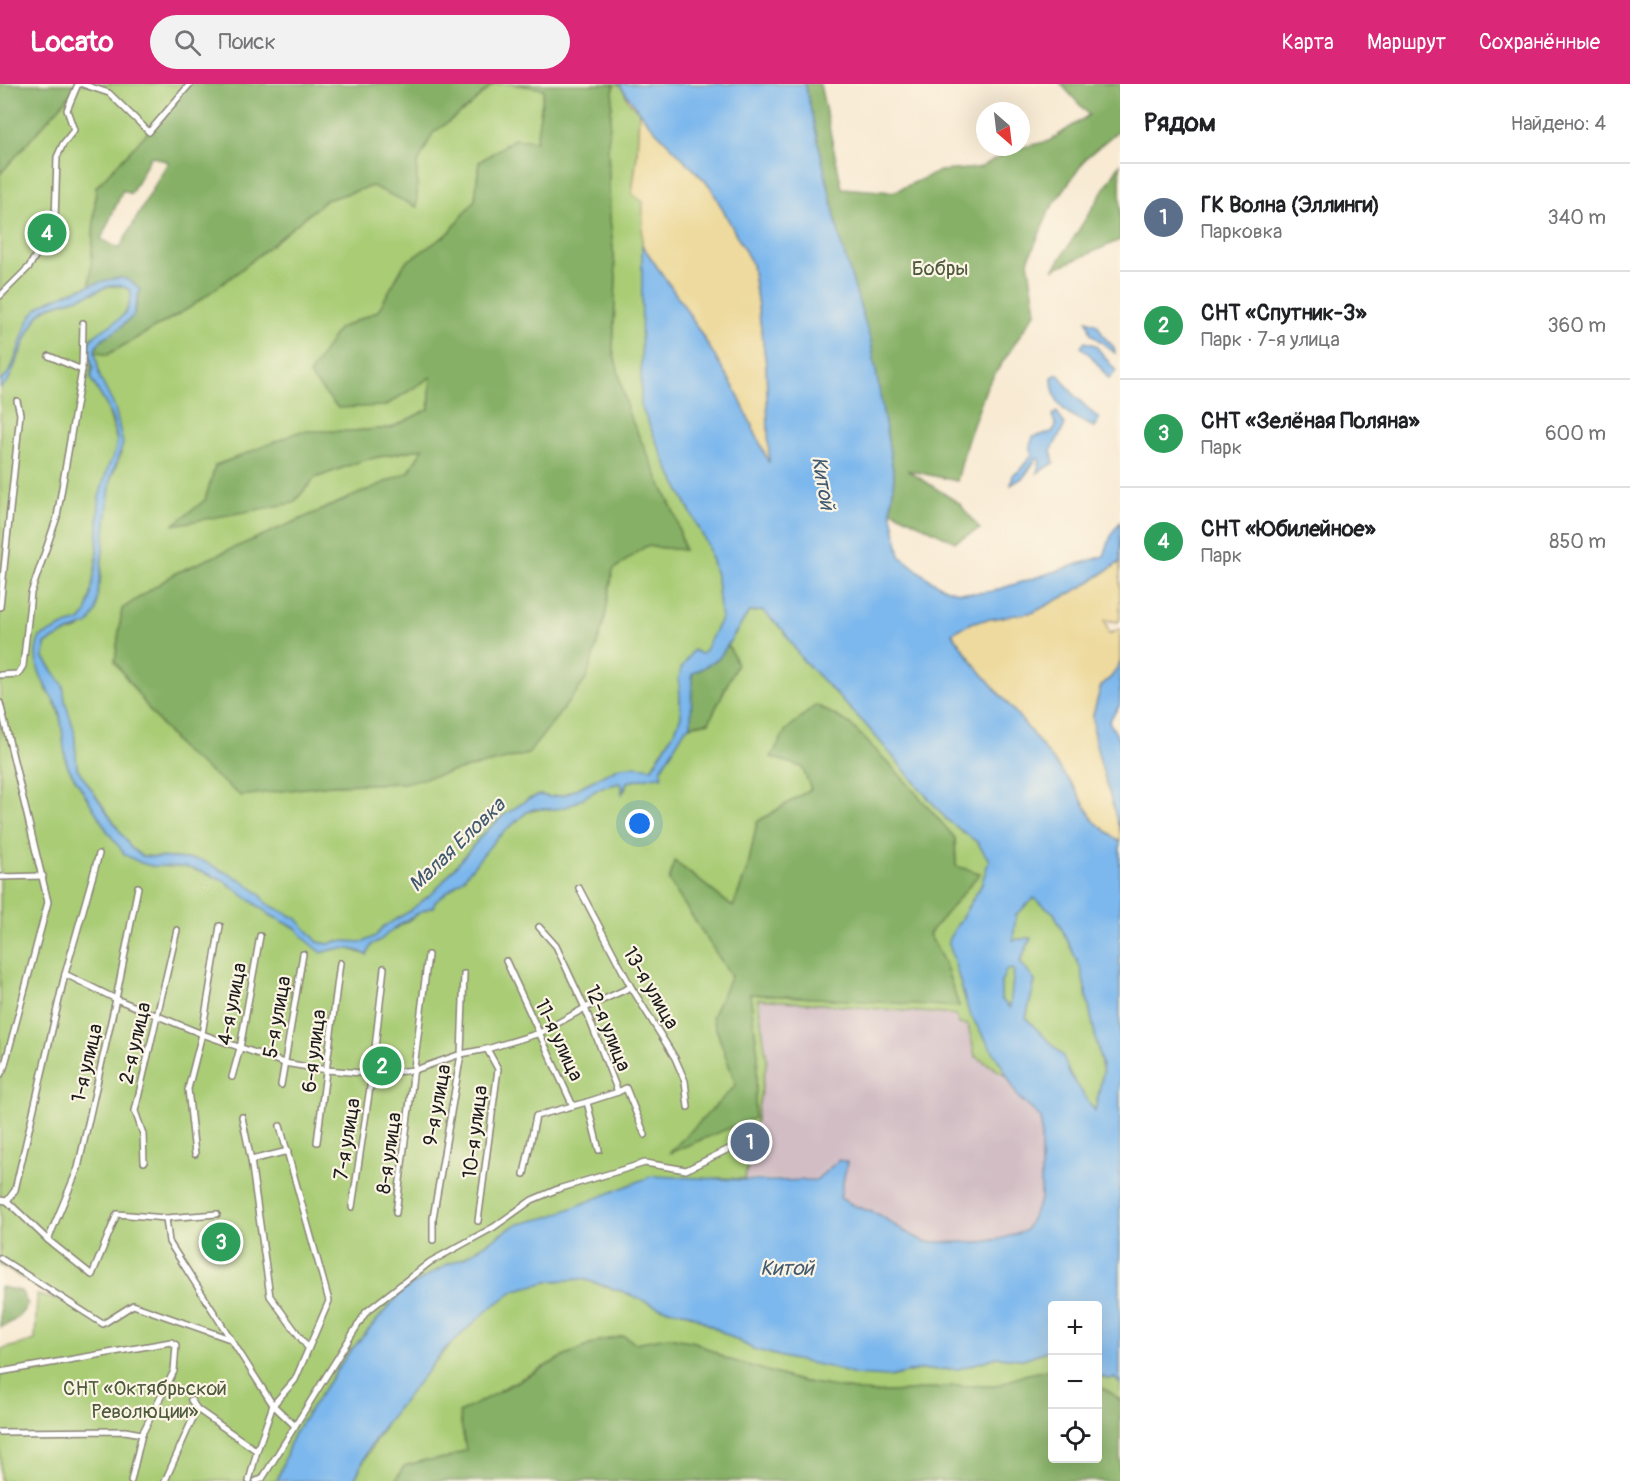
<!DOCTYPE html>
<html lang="ru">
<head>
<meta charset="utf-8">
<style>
	body { margin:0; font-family:Pangolin,sans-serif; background:#f2f2f2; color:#202124 }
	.controls { position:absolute; right:18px; bottom:18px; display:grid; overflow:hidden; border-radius:6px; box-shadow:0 6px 24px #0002 }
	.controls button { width:54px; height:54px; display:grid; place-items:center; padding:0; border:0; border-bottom:2px solid #e0e0e0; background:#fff; color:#202124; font:30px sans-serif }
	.compass { position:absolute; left:976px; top:18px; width:54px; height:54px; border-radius:50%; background:#fff; box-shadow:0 6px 24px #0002; rotate:152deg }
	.you { position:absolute; left:640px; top:740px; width:21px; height:21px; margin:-15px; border:4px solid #fff; border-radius:50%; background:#1a73e8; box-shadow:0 0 0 9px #1a73e833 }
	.badge { display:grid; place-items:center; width:39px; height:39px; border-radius:50%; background:#db2777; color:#fff; font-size:20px; font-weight:700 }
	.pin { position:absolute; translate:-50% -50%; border:3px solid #fff; box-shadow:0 2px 6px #0006 }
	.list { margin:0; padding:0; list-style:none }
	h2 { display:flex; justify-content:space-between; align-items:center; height:78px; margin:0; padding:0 24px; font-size:26px }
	h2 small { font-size:20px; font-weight:400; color:#757577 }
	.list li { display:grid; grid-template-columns:39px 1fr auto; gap:18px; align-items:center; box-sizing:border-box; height:108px; padding:0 24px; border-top:2px solid #e0e0e0 }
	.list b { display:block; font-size:22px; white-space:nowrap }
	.list p { margin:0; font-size:20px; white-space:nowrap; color:#757577 }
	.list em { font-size:20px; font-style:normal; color:#757577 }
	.icon { flex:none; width:33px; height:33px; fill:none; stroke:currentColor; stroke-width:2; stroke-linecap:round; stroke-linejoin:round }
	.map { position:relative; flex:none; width:1120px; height:1397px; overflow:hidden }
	header { display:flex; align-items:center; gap:36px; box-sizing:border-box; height:84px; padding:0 30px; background:#db2777; color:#fff }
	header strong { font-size:28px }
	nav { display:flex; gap:33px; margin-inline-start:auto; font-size:21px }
	.search { width:420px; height:54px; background:#f2f2f2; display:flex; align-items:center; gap:15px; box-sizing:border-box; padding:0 21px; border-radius:33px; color:#757577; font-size:22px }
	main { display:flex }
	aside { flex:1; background:#fff }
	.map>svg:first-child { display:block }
</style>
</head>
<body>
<header>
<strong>Locato</strong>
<div class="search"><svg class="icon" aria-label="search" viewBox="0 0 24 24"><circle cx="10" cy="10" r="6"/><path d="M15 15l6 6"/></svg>Поиск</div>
<nav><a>Карта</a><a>Маршрут</a><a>Сохранённые</a></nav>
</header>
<main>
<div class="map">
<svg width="1120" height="1397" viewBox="0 0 1120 1397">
	<rect width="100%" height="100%" fill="#fcf5e5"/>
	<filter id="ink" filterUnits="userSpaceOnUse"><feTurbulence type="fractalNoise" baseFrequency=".0167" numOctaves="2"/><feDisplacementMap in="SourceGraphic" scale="12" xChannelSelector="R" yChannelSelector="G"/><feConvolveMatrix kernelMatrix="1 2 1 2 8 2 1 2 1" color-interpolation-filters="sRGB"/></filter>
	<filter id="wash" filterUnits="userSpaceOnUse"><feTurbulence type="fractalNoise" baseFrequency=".008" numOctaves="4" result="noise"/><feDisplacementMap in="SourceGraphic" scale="24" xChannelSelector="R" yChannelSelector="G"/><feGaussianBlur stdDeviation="1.35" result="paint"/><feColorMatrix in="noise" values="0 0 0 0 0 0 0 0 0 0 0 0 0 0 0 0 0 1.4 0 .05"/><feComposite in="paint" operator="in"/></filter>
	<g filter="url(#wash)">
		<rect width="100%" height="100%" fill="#f8ead3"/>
		<path fill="#d2bdc5" d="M758 915 956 931 968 941 975 972 1007 992 1018 1013 1041 1034V1115L1025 1147 1004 1154 982 1158H925L900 1145 880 1131 855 1122 840 1113 847 1078 839 1076 816 1096 745 1095 767 976Z"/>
		<g fill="#a9cc75" stroke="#627448" stroke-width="1.5" fill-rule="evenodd">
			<path d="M77 0H186L165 30 96 103 90 201C76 206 49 215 39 224 18 243 22 280 0 298V90L78 2Z"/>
			<path d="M493 0H513L544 5 536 57 479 78 475 116 449 149 405 179 378 227 338 245 385 322 431 292 429 325 391 344 352 347 256 366 215 381 293 419 315 394 364 376 424 364 409 388 176 489 122 525 115 578 151 628 183 667 331 701 404 699 586 595 605 534 613 486 646 462 684 466 676 433 628 328 613 266 616 193 610 135 608 59 614 0 621 1 629 17 639 28 637 72 632 109 643 117 642 228 668 384 707 460 717 495 721 535 706 565 679 594 681 632 675 647 651 685 635 682 620 683 564 711 550 713 539 711 527 716 503 732 483 750 435 807 407 829 383 843 376 852 364 858 337 857 329 860 317 858 296 834 267 820 260 810 201 776 142 772 131 764 77 684 74 646 65 617 63 601 44 574 45 560 61 551 80 545 100 500 106 425 111 394 121 370 106 307 100 294 95 267 107 271 189 224 238 188 326 116 372 102 417 81 433 49 469 23Z"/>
			<path d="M106 202H123L131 207C131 234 112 241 91 254V295L107 322 117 357 115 368 108 383 99 413 97 474 90 516 86 530 80 537 66 541 40 553 46 604 58 625 64 651 65 674 68 683 108 748 126 771 151 782 186 783 206 789 224 797 272 832 296 844 325 867 347 864 367 871 371 860 414 833 456 801 495 756 527 728 545 724 558 725 602 703 620 699 622 705 625 706 627 698 657 692 686 643 709 638 737 580 728 560 749 528 763 527 783 546 801 574 866 641 947 736 977 758 990 776 981 802 967 824 1002 982 1007 992 975 972 968 941 959 940 956 931 758 915 767 976 745 1095 718 1094 515 1141 464 1174 446 1181 402 1207 347 1271 293 1351 277 1397H0V1266L35 1256 37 1211 61 1217 0 1181V304L8 297 34 237 44 225 93 209ZM816 621 849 639 899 690 955 754 956 782 929 850 945 880 959 922 750 910 758 971 754 1033 671 1068 736 1001 712 933 731 892 675 777 733 823 748 783 757 738 811 705 802 683 771 673Z"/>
			<path d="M1034 814 1054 829 1081 885 1103 988 1095 1028 1069 989 1062 972 1026 934 1035 898 1020 878 1031 854 1012 856 1016 831Z"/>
			<path d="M1006 885 1014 886 1010 925 1001 915V898Z"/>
			<path d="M582 1195 624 1208 658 1223 688 1229 753 1265 790 1275 889 1293 917 1286 958 1285 997 1273 1023 1275 1052 1265V1285L1024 1291 996 1302H953L911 1307 871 1309 800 1297 727 1275 695 1258 668 1253 635 1259 599 1257 561 1274 499 1306 466 1366 446 1375 426 1376 404 1382 395 1397H354C382 1336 426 1283 475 1237 487 1227 500 1213 515 1206 534 1197 562 1196 582 1195Z"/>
			<path d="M1098 1291 1107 1295 1115 1294 1120 1300V1317L1113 1310 1098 1302Z"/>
		</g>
		<g fill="#86b066" stroke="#516641" stroke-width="1.5" fill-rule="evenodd">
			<path d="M0 0H77L78 2 0 90Z"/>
			<path d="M186 0H493L469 23 433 49 417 81V123L372 102 326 116 238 188 189 224 107 271 95 267C100 251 120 247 131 234 137 227 138 215 140 206L120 194 90 201 96 103 165 30ZM151 72 168 78 119 165 101 155 123 106 131 110Z"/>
			<path d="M513 0H614L608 59 610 135 616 193 613 266 628 328 676 433 684 466 646 462 613 486 605 534 586 596 528 670 404 699 331 701 241 712 183 667 151 628 115 578 122 525 176 489 409 388 423 364 364 376 315 394 293 419 173 441 205 416 215 382 301 347H352L391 344 429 325 431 293 385 322 338 324 309 291 338 245 378 227 405 179 449 149 475 116 479 78 514 55 536 57 544 5Z"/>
			<path d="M805 0H820L842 104 893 108 940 87 978 84 1015 65 1049 57 1089 31 1061 0H1120V45L1087 73 1049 127 1028 177 1036 227 987 302 967 358 957 397 907 386 959 419 980 445 955 458 891 426 894 392 871 258 841 159Z"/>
			<path d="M1120 80V156L1054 185Z"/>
			<path d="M728 560 737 580 709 638 691 641 692 590 719 574Z"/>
			<path d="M816 621 849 639 899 690 955 754 956 782 980 789 929 850 945 880 959 923 750 910 758 971 754 1034 669 1069 736 1001 712 933 731 892 669 797 674 777 733 823 748 783 757 738 811 705 802 683 771 673 786 646Z"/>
			<path d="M0 1203 21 1207 28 1220C20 1232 15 1238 0 1243Z"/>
			<path d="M624 1252 635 1259 668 1253 695 1258 727 1275 800 1297 871 1309 911 1307 953 1302H996L1024 1291 1052 1285V1374H1098V1302L1113 1310 1120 1317V1397H395L404 1382 426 1376 446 1375 466 1366 459 1329 561 1274 599 1257Z"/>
		</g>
		<g fill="#eeda9e" stroke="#857b5d" stroke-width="1.5">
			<path d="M621 1 649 39 710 102 752 180 766 280 770 381 735 305 684 222 642 161 643 118 632 110 637 72 639 28 629 18Z"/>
			<path d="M1120 478V535L1118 538 1105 536 1109 550 1120 545V580L1112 592 1101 602 1093 631 1108 701 1120 747V758L1094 737 1074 703 1019 633 974 580 952 549 972 538 1034 528 1082 503Z"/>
		</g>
		<g fill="#7bb7ed" stroke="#4c6a84" stroke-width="1.5" fill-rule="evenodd">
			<path d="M619 0H805L841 159 871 258 894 392 891 426 900 472C934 499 947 515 993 507L1104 472 1112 449 1120 438V478L1082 503 1034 528 973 538 952 549 974 580 1019 633 1074 703 1094 737 1120 758V1300L1115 1294 1107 1295 1098 1291V1222H1052V1265L1023 1275 997 1273 958 1285 917 1286 889 1293 855 1291 829 1283 790 1275 753 1265 688 1229 658 1223 624 1208 583 1195 551 1197 515 1206 488 1226 444 1266 382 1344 368 1366 354 1397H277L293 1351 347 1271 402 1207 446 1181 464 1174 515 1141 549 1133 652 1092 766 1097 816 1096 839 1076 847 1078 840 1114 855 1122 880 1131 900 1145 925 1158H982L1004 1154 1025 1147 1041 1115V1034L1018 1013 1002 982 969 929 948 856 981 802 989 776 977 758 947 736 866 641 801 574 783 546 763 527 749 528 719 574 692 590 691 641 686 644 661 685 662 693 657 692 627 698 622 711V702L620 699 602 703 569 722 557 725H534L527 728 495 756 463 795 435 818 433 823C423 825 396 842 387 850 382 855 379 858 372 860L367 871C353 863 337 863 322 869L304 854 296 844 272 832 224 797 206 789 186 783 152 782 141 779 125 771 108 748 68 683C62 666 64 646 59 627 57 619 52 615 48 607 39 590 31 572 40 553L66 541 80 537 86 530 90 516 97 474 99 413 108 383 115 368 117 357 114 341 107 322 91 295 93 284 87 260C103 238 131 241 131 207 116 196 107 203 92 209 78 216 61 217 47 224 31 232 17 279 8 297L0 304V298C22 280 18 243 38 224 50 214 106 194 121 194 130 195 135 199 140 206L133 232 116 247 103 254 97 261 95 267 100 294 115 324 123 360 111 394 96 527 89 540 61 551 45 560 44 574 63 601 65 617 74 646 77 684 131 764 142 772 201 776 241 796 260 810 267 820 296 834 318 858 329 860 337 857 364 858 376 852 383 843 407 829 435 807 483 750 503 732 527 716 539 711 550 713 564 711 620 683 635 682 652 684 675 647 681 632 679 594 681 585 693 566 701 570 704 568 721 535 717 495 707 460 668 384 641 322 642 161 684 222 735 305 769 379 766 280 752 180 710 102 648 39ZM1034 814 1054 829 1081 885 1103 988 1095 1027 1069 989 1063 972 1026 934 1035 897 1020 878 1031 854 1013 856 1016 831ZM1007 885 1014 886 1010 924 1001 915V898Z"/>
			<path d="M1087 236 1097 240 1104 253 1114 263 1115 269 1091 250Z"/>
			<path d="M1085 258 1095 261 1116 287 1109 295 1092 273 1081 263Z"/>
			<path d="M1058 290 1075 312 1099 335 1094 343C1069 332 1052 323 1052 293Z"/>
			<path d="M1057 328 1065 341 1051 367 1054 379 1037 389 1040 375H1036L1024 393 1011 401 1013 390 1018 388 1032 371 1030 362 1033 353 1052 348 1056 342 1052 331Z"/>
			<path d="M1120 578V621L1109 637 1120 657V747L1101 681 1094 653 1093 631 1101 602 1112 592Z"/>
		</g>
	</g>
	<g filter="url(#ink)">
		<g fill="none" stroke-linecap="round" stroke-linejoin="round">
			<defs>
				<g id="minor">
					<path d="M82 0 109 9 149 48 190 0"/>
					<path d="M0 212 29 183 55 137 57 73 63 60 74 46 67 26 78 0"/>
					<path d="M49 272 82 286"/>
					<path d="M0 523 20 330 17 317"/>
					<path d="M0 591 18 590 23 582 31 509 57 433 82 286 83 239"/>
					<path d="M0 619 48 818 4 984 0 991"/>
					<path d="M0 793 43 792"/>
					<path d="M579 804 631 903 675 974 685 997 688 1023"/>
					<path d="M539 843 556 862 585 924 618 1008 626 1004 645 1051"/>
					<path d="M506 877 573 1022"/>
					<path d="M65 890 116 915 202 950 284 979 327 986 372 990 415 986 461 970 487 965 540 949 585 924 631 903"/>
					<path d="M232 993 240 964 260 852"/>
					<path d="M281 1001 303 870"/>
					<path d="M587 1018 599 1066"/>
					<path d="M242 1033 251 1076 270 1212 308 1264"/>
					<path d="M317 1058 340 879"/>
					<path d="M195 1070 188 1005 202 950 220 842"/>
					<path d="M251 1076 288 1067"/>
					<path d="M144 1078 143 1050 135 1027 177 846"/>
					<path d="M524 1090 536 1032 587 1018 618 1008"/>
					<path d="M0 1116 7 1117 48 1156 92 1191 117 1130 166 1134 217 1130"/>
					<path d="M7 1117 15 1106 65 890 99 770"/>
					<path d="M352 1123 372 990 384 884"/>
					<path d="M396 1129 428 871"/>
					<path d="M166 1134 169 1158 273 1321 295 1342"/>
					<path d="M478 1137 498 985 487 965"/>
					<path d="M48 1156 78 1084 116 915 138 803"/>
					<path d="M433 1156V1134L461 970 464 890"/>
					<path d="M0 1174 103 1240 133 1221 230 1255"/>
					<path d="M0 1288 171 1258 176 1261 174 1287 142 1350 131 1397"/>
					<path d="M191 1316 197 1325 257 1367"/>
					<path d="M0 1348 125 1347 142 1350"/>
					<path d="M165 1397 197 1325"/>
					<path d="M249 1397 257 1367 273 1321 295 1296 329 1217 280 1042"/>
					<path d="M256 1397 262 1395 366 1228 430 1178 494 1143 532 1116 558 1105 645 1079 686 1086 735 1062"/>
				</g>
			</defs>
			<use href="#minor" stroke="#8a8378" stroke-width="8"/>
			<use href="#minor" stroke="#fff" stroke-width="5"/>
		</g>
	</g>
	<g text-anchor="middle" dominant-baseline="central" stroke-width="4.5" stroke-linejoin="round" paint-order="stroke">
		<g font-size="20" fill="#4d5a3b" stroke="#fcf5e5">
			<text x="940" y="184">Бобры</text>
			<text x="145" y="1304">СНТ «Октябрьской<tspan x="145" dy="23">Революции»</tspan></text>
		</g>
		<g font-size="20" fill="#1c1c1c" stroke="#fcf5e5">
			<text transform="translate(651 904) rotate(60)">13-я улица</text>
			<text transform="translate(232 920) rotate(-79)">4-я улица</text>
			<text transform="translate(277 933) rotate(-80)">5-я улица</text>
			<text transform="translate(608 944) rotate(68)">12-я улица</text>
			<text transform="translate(559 956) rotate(65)">11-я улица</text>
			<text transform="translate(135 959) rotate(-77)">2-я улица</text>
			<text transform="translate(314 967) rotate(-83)">6-я улица</text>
			<text transform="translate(87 979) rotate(-77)">1-я улица</text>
			<text transform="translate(437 1021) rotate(-80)">9-я улица</text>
			<text transform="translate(475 1048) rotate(-83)">10-я улица</text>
			<text transform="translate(347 1055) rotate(-81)">7-я улица</text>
			<text transform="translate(389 1069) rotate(-82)">8-я улица</text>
		</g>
		<g font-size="21" font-style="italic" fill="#425a70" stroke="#fcf5e5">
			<text transform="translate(823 399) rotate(80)">Китой</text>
			<text transform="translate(457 761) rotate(-44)">Малая Еловка</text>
			<text x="787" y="1184">Китой</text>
		</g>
	</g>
</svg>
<div class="controls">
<button>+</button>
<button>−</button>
<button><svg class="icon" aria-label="locate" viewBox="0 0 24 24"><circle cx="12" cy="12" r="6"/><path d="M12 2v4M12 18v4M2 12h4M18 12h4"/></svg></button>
</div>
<svg class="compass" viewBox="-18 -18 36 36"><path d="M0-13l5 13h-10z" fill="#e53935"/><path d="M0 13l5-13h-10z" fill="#757577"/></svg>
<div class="you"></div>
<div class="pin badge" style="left:750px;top:1058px;background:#5c6f8a">1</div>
<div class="pin badge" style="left:382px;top:982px;background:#2e9e5b">2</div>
<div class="pin badge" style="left:221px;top:1158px;background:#2e9e5b">3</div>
<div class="pin badge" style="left:47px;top:149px;background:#2e9e5b">4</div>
</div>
<aside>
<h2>Рядом<small>Найдено: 4</small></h2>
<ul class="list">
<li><span class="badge" style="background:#5c6f8a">1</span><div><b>ГК Волна (Эллинги)</b><p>Парковка</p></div><em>340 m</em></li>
<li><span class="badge" style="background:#2e9e5b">2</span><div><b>СНТ «Спутник-3»</b><p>Парк · 7-я улица</p></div><em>360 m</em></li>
<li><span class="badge" style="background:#2e9e5b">3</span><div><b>СНТ «Зелёная Поляна»</b><p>Парк</p></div><em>600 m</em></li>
<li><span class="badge" style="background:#2e9e5b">4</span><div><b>СНТ «Юбилейное»</b><p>Парк</p></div><em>850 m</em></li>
</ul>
</aside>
</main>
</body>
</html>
